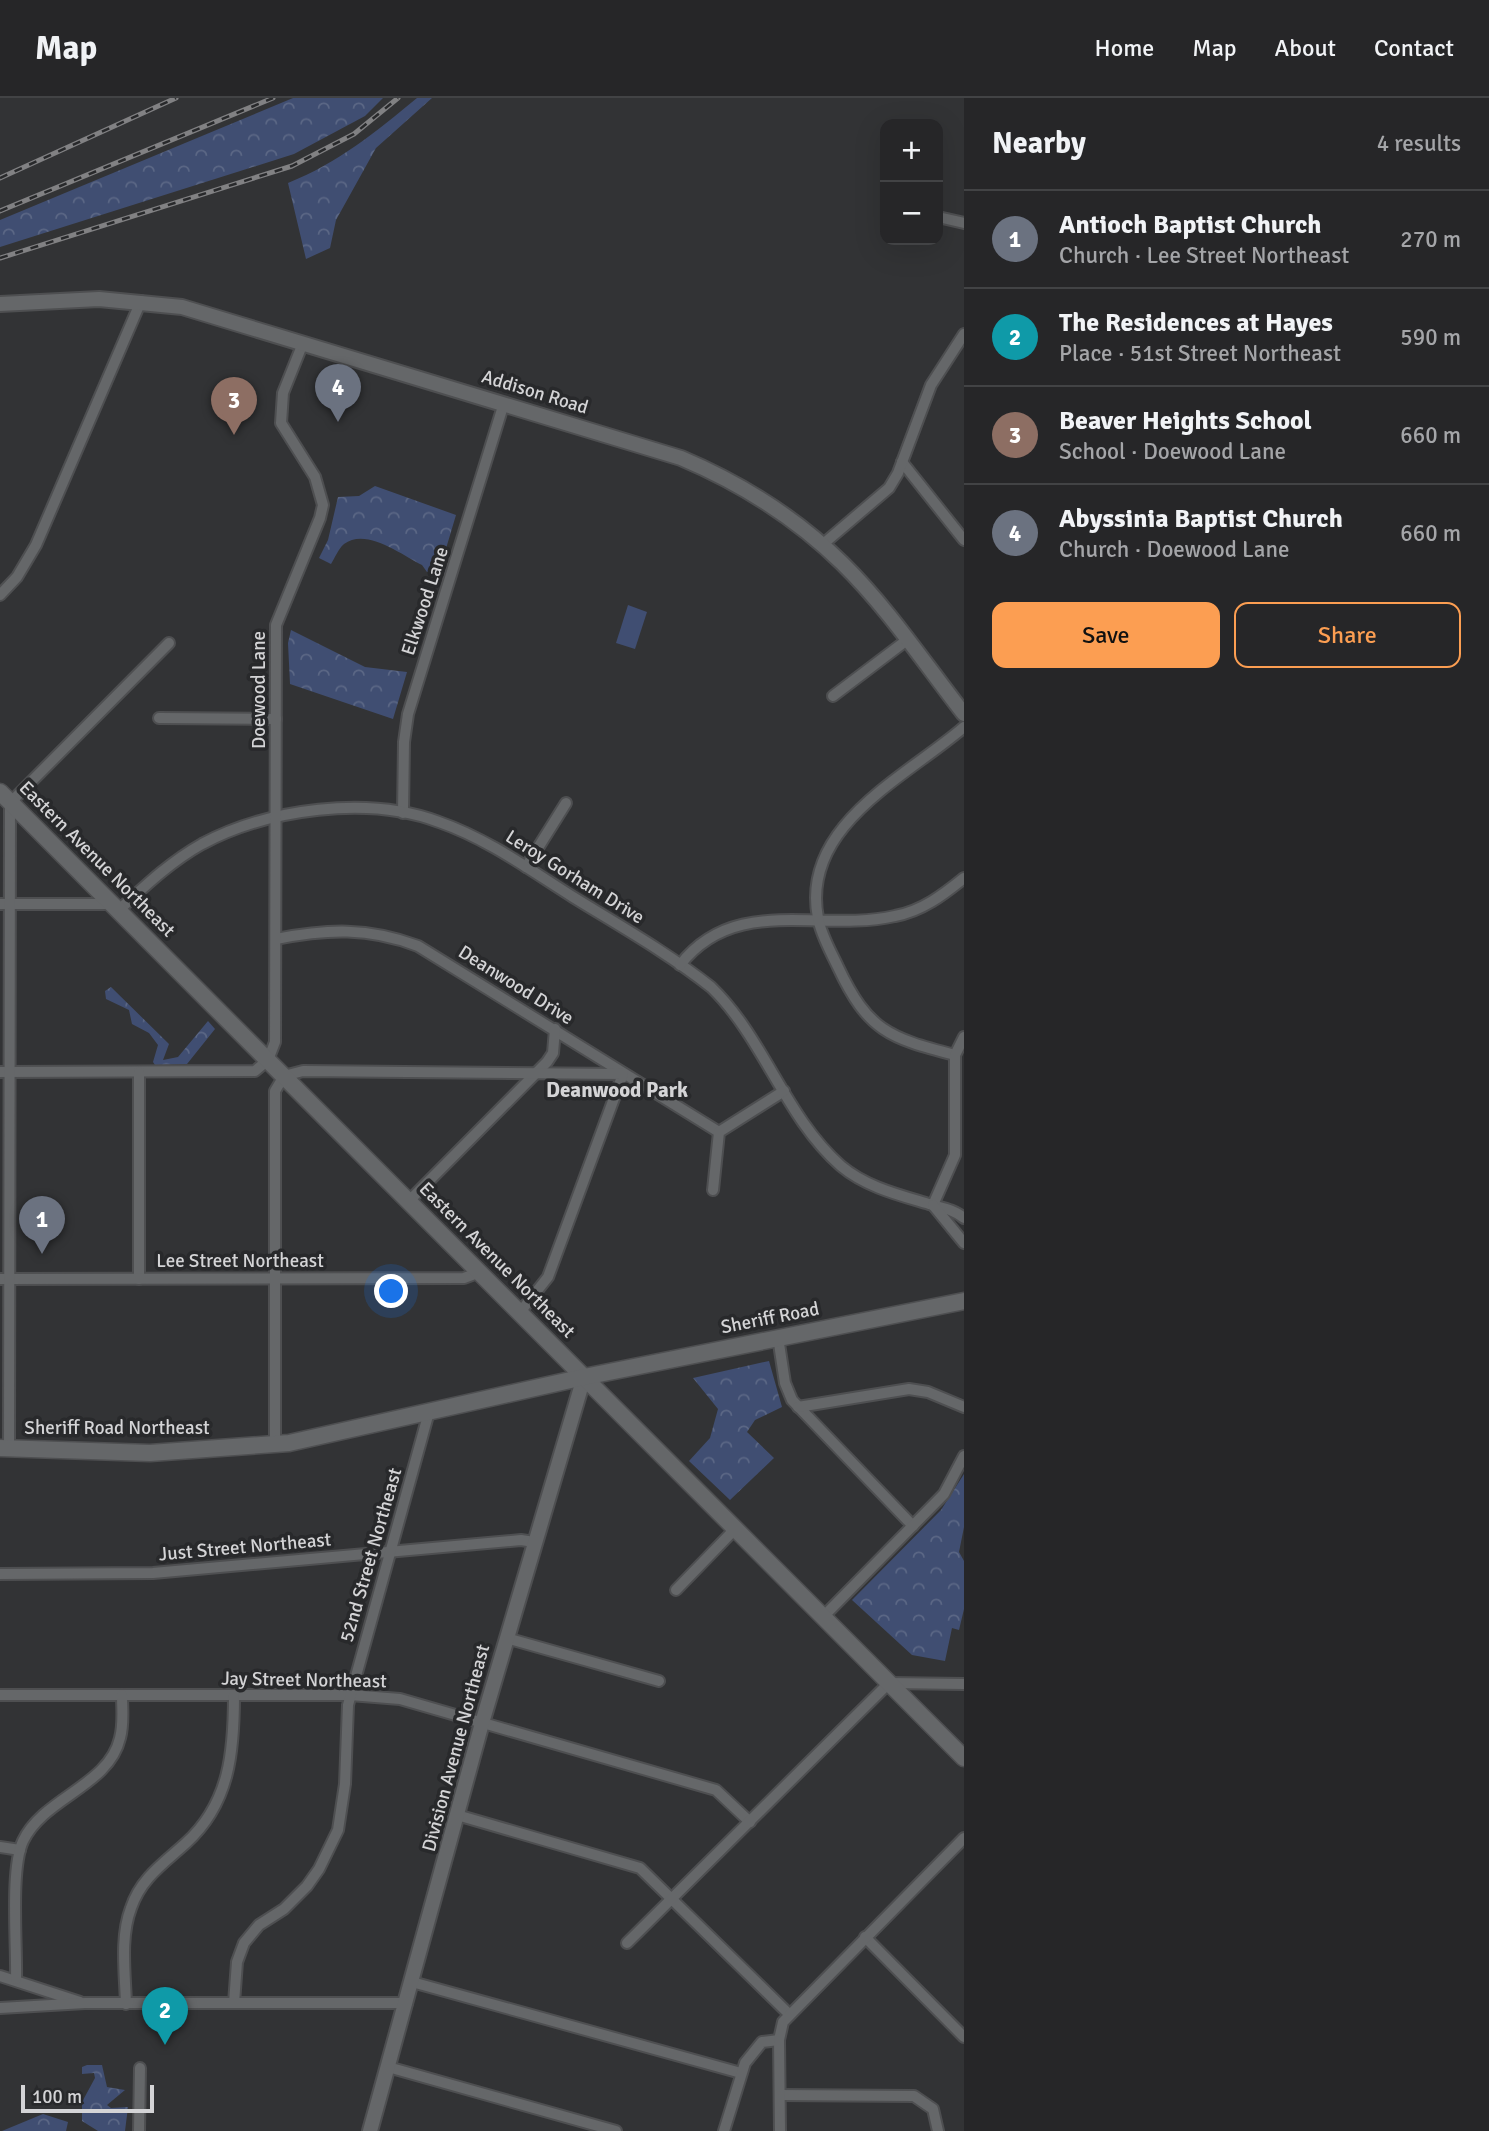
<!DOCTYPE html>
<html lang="en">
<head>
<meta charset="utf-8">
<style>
	body { margin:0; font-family:Signika,sans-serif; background:#323234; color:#f1f3f6 }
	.controls { position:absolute; right:21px; top:21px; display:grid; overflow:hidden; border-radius:14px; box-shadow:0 7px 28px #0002 }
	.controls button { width:63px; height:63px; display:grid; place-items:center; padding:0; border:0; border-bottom:2px solid #424345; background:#262628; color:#f1f3f6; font:35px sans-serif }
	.scale { position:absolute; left:21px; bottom:18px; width:133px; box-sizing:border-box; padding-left:7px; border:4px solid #d4d4d6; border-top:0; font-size:19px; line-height:24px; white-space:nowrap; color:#d4d4d6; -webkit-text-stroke:5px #28292b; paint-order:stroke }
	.you { position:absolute; left:392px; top:1194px; width:24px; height:24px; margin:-18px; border:5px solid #fff; border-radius:50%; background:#1a73e8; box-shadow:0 0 0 10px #1a73e833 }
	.badge { display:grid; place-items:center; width:46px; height:46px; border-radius:50%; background:#fc9e52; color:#fff; font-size:23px; font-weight:700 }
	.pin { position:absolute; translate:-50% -58px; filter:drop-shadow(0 2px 4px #0008) }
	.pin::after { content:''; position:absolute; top:37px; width:24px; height:21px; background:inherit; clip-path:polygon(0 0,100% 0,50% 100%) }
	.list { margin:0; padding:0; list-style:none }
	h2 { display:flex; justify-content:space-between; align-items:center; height:91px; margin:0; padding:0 28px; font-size:30px }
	h2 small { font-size:23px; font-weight:400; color:#a4a5a8 }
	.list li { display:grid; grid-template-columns:46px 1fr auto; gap:21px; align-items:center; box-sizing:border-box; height:98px; padding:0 28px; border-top:2px solid #424345 }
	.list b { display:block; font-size:26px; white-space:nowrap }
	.list p { margin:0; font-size:23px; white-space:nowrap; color:#a4a5a8 }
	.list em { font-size:23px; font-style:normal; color:#a4a5a8 }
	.actions { display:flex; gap:14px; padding:21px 28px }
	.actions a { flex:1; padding:16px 0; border:2px solid #fc9e52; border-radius:14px; text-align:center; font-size:24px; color:#fc9e52 }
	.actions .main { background:#fc9e52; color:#111 }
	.map { position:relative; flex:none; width:964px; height:2033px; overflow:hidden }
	header { display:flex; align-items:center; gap:42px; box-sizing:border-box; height:98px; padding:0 35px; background:#262628; border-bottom:2px solid #424345 }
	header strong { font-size:33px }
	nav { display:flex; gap:38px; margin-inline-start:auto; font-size:24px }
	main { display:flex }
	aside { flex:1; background:#262628 }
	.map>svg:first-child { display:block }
</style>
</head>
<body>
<header>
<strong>Map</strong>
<nav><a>Home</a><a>Map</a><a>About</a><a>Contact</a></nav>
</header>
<main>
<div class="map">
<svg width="964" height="2033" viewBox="0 0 964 2033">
	<defs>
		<pattern id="forest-crowns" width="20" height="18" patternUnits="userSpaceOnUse" patternTransform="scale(1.75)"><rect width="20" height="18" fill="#404e72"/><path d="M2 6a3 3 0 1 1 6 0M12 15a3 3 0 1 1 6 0" fill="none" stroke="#5b6785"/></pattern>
	</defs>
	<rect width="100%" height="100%" fill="#323335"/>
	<g fill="url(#forest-crowns)">
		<path d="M293 0H383L365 18 294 56 0 149V122Z"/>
		<path d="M417 0H432L376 50 336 122 330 150 306 161 288 85C338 65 376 34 417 0Z"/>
		<path d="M375 388 456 417 439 474H427L422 467C402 457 366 429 344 446 338 451 335 460 331 466L319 460 328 442 338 399 359 398Z"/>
		<path d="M291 532 365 569 407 574 393 621 290 586 288 545Z"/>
		<path d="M111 889 169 946 163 962 178 959 208 923 215 931 187 966 155 967 153 964 158 947 149 935 132 926 129 912 106 901 105 893Z"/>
		<path d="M769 1263 782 1309 755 1322 747 1334 774 1360 730 1402 689 1363 710 1340 718 1311 693 1280Z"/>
		<path d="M964 1376V1429L959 1454 964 1463V1511L959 1532 952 1530 945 1563 912 1557 852 1502 941 1412Z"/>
		<path d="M87 1967H102L107 1989 125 1992 107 2007 111 2010 128 2009 125 2033H98L82 2023V2004L95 1980 94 1975 82 1976V1969Z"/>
		<path d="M43 2016 68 2024 66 2033H2Z"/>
	</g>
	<path fill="#404e72" d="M628 507 647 514 635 551 616 545Z"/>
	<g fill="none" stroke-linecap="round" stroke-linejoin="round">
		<defs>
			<g id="minor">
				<path d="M938 119 964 125"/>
				<path d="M902 364 964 442"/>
				<path d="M822 447 889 390 898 375 931 287 964 236"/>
				<path d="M0 497 17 479 36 447 141 203"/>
				<path d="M833 598 907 542"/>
				<path d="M159 620 276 621"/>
				<path d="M403 715 404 644 408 616 504 305"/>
				<path d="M526 769 566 705"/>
				<path d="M0 806H112"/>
				<path d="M119 812C145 788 170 764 202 746 268 711 368 697 439 724 488 741 530 772 573 799 620 828 668 855 711 889 764 940 785 1019 841 1068 866 1089 899 1097 929 1106 942 1110 953 1111 964 1120"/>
				<path d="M276 841C327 831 368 829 418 848L719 1034"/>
				<path d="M680 867C735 796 819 835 895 818 922 813 943 797 964 780"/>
				<path d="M955 957C889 940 868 933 838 869 831 854 821 837 818 820 800 728 906 679 964 629"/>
				<path d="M0 974 255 973 268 962 275 944 276 527 320 420 323 407 315 379 281 325 283 295 303 245"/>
				<path d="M139 974V1181"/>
				<path d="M713 1092 719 1034 784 993"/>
				<path d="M409 1103 547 964 553 955 555 931"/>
				<path d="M933 1107 955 1057V957L964 939"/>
				<path d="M933 1107 964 1145"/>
				<path d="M0 1181 464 1180 480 1174"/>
				<path d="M778 1239 785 1285 792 1302 913 1428"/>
				<path d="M798 1309 909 1291 928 1294 964 1309"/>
				<path d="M275 1346V993L284 978 303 973 623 976 548 1179 521 1213"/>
				<path d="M9 1350 10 705 169 545"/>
				<path d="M0 1476 153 1475 521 1442 534 1444"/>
				<path d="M676 1492 735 1431"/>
				<path d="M823 1519 944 1396 964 1358"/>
				<path d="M506 1540 659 1583"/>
				<path d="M0 1597H350L400 1601 716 1692 750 1724"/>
				<path d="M457 1717 640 1770 789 1916"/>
				<path d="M0 1749 20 1752"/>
				<path d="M865 1839 964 1939"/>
				<path d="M627 1845 889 1585 964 1586"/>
				<path d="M0 1878 80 1904"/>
				<path d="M16 1881C17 1847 10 1771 23 1743 44 1699 109 1688 120 1640 124 1626 122 1611 122 1597"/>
				<path d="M412 1884 741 1975"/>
				<path d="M234 1905 237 1864 244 1845 259 1827 284 1811 307 1788 319 1771 338 1732 345 1686 348 1607 429 1314"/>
				<path d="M126 1906C125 1874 120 1839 131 1810 141 1780 164 1765 186 1745 230 1705 234 1653 234 1597"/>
				<path d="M0 1910 85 1905H407"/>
				<path d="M388 1969 616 2033"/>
				<path d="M780 1997 914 1998 933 2011 938 2033"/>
				<path d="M139 2033 140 1970"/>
				<path d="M724 2033 745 1965 762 1944 779 1942"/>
				<path d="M780 2033 779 1942 783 1924 964 1740"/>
			</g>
			<g id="tertiary">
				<path d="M0 206 99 201 182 209 681 360C740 385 796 420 842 465 888 510 925 566 964 616"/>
				<path d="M370 2033 482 1625 584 1279"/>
			</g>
			<g id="secondary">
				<path d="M0 694 964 1660"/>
				<path d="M0 1350 150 1355 289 1345 584 1279 964 1203"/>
			</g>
		</defs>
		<use href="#minor" stroke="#4e4f51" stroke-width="14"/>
		<use href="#tertiary" stroke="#4e4f51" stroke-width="18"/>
		<use href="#secondary" stroke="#4e4f51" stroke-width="19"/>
		<use href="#minor" stroke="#656769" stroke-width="10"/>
		<use href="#tertiary" stroke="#656769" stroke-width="14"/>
		<use href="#secondary" stroke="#656769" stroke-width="16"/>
		<defs>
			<g id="rail">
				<path d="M0 80 176 0"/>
				<path d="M0 113 273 0"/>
				<path d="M0 160 292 68 354 36 398 0"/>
			</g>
		</defs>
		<use href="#rail" stroke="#818183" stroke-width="5"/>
		<use href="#rail" stroke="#28292b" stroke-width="2.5" stroke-dasharray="8" stroke-linecap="butt"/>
	</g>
	<g text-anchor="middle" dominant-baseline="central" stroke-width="7" stroke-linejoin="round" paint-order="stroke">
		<g font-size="19" fill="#d4d4d6" stroke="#28292b">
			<text transform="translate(535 294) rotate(17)">Addison Road</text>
			<text transform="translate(425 503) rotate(-72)">Elkwood Lane</text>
			<text transform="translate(259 592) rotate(-90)">Doewood Lane</text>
			<text transform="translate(97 761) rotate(45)">Eastern Avenue Northeast</text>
			<text transform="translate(575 779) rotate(32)">Leroy Gorham Drive</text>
			<text transform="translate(516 887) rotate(32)">Deanwood Drive</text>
			<text transform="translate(497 1162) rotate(45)">Eastern Avenue Northeast</text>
			<text x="240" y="1163">Lee Street Northeast</text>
			<text transform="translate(770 1220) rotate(-11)">Sheriff Road</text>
			<text x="117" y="1330">Sheriff Road Northeast</text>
			<text transform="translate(245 1449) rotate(-5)">Just Street Northeast</text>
			<text transform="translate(371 1457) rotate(-74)">52nd Street Northeast</text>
			<text transform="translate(304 1582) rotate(1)">Jay Street Northeast</text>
			<text transform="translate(456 1650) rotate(-75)">Division Avenue Northeast</text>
		</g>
		<g font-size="21" font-weight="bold" fill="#d4d4d6" stroke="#28292b">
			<text x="617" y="992">Deanwood Park</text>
		</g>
	</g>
</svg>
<div class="controls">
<button>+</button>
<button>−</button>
</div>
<div class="scale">100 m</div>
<div class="you"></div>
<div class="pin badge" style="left:42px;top:1156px;background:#6b7280">1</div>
<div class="pin badge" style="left:165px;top:1947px;background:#0f9aa8">2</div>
<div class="pin badge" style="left:234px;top:337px;background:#8d6e63">3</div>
<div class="pin badge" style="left:338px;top:324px;background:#6b7280">4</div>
</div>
<aside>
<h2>Nearby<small>4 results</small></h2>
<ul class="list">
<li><span class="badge" style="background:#6b7280">1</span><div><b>Antioch Baptist Church</b><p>Church · Lee Street Northeast</p></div><em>270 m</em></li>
<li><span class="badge" style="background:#0f9aa8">2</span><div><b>The Residences at Hayes</b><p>Place · 51st Street Northeast</p></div><em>590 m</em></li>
<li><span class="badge" style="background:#8d6e63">3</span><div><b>Beaver Heights School</b><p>School · Doewood Lane</p></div><em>660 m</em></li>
<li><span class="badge" style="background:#6b7280">4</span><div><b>Abyssinia Baptist Church</b><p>Church · Doewood Lane</p></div><em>660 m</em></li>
</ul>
<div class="actions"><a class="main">Save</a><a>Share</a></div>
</aside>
</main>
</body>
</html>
